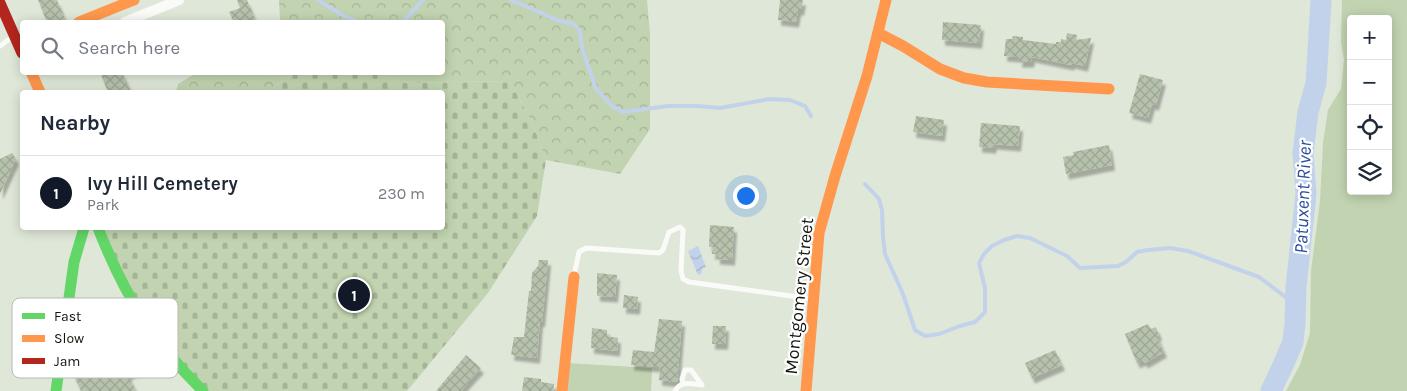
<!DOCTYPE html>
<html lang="en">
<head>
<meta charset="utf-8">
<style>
	body { margin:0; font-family:Karla,sans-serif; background:#f2f2f3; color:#1f2937 }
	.controls { position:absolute; right:15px; top:15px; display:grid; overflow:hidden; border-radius:5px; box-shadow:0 2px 12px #0003 }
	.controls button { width:45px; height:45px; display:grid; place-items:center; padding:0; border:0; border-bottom:1px solid #e0e1e3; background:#fff; color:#1f2937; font:25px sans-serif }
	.you { position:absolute; left:745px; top:195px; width:18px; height:18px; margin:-12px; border:4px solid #fff; border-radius:50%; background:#1a73e8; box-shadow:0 0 0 8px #1a73e833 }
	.badge { display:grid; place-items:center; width:32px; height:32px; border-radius:50%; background:#111827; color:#fff; font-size:16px; font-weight:700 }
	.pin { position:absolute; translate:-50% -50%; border:2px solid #fff; box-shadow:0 1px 5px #0006 }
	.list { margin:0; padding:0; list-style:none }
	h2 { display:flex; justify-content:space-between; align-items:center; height:65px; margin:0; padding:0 20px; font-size:21px }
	h2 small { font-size:16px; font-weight:400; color:#747a83 }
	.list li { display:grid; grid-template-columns:32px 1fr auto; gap:15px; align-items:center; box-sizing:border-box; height:75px; padding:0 20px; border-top:1px solid #e0e1e3 }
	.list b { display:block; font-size:19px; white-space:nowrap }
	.list p { margin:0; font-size:16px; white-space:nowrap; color:#747a83 }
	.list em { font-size:16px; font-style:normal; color:#747a83 }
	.icon { flex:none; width:28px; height:28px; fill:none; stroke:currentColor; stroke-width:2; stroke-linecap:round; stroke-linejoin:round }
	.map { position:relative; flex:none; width:1407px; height:391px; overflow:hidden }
	.search { position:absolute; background:#fff; box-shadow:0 2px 12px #0003; left:20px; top:20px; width:425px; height:55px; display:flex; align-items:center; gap:12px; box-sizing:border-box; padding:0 18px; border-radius:5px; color:#747a83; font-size:19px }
	.panel { position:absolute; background:#fff; box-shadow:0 2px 12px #0003; left:20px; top:90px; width:425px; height:140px; border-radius:5px }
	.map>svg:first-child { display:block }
</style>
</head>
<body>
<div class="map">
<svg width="1407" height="391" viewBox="0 0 1407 391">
	<defs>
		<pattern id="forest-crowns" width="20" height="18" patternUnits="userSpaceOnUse" patternTransform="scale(1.25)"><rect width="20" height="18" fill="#c1d3b0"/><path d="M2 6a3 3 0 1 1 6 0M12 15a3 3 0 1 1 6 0" fill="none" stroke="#a5b496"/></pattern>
		<pattern id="cemetery-stones" width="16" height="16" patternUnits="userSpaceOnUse" patternTransform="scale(1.25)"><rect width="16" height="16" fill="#c1d3b0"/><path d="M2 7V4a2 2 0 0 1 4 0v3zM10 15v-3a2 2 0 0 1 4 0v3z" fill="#a5b496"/></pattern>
		<pattern id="water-waves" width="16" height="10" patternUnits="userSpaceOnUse" patternTransform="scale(1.25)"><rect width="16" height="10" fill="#c2d2eb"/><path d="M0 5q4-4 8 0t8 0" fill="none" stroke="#a6b3c8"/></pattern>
		<pattern id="building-cross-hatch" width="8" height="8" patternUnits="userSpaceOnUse" patternTransform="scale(1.25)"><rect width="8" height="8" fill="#b7c2ad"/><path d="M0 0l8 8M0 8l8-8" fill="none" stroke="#9ca694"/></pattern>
		<filter id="shadow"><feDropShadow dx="3" dy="5.5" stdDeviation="1" flood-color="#0004"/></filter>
	</defs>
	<rect width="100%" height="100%" fill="#dfe7d8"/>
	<g fill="url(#forest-crowns)">
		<path d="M279 0H647L650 34V129L620 174 546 160 533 125 510 81 401 83 380 73 442 72V22H276L280 20Z"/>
		<path d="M196 73H293L268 92H176L178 84Z"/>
	</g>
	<path fill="url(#cemetery-stones)" d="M293 73H380L402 83 510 81 533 125 546 160 537 216 488 293 407 391H203L138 313 98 228H442V92H268Z"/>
	<g fill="#c1d3b0" fill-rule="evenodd">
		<path d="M1342 0H1407V391H1286L1300 365 1310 333 1311 271 1320 201 1323 143 1328 110 1341 89 1344 60 1341 42ZM1351 19H1388V191H1351Z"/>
		<path d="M565 363 652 368 651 391H562Z"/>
	</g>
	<path fill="url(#water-waves)" d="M698 246 706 267 702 269V273L698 275 688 251Z"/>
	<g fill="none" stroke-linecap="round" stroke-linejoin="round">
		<g stroke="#c2d2eb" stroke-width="4">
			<path d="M318 0 344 16 359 22"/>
			<path d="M511 0 557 20 574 24 580 31 582 48 596 89 612 106 623 112 668 106H697L720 108 769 99 790 100 805 106 811 116"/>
			<path d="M403 22 423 0"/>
			<path d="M865 184 879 199 882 210 883 237 885 254 903 294 915 330 925 336 939 334 960 326 975 322 985 312V288L979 263 984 254 992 246 1004 240 1017 236 1030 238 1067 256 1080 268 1118 266 1126 262 1137 252 1148 250 1170 248 1188 251 1259 277 1296 305"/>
		</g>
		<path stroke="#c2d2eb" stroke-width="21" d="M1271 391 1284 363 1293 342 1295 323 1296 287 1306 194 1303 153 1308 112 1316 83 1321 0"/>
	</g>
	<g fill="url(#building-cross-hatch)" filter="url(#shadow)">
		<path d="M38 0H57L65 19 57 22H47Z"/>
		<path d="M237 0H247L256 22H234L229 12 240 8Z"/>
		<path d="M780 0H803L801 10H798L796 22 778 20Z"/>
		<path d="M943 22 981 25 979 43 942 40Z"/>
		<path d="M1067 33 1077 35 1076 40 1091 38 1085 66 1072 63 1071 65 1032 57 1031 62H1019L1020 57 1004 56 1006 39H1012L1013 36 1023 37V40L1056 44V42H1061V39L1066 40Z"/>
		<path d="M100 72H122L131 92H108Z"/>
		<path d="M1140 74 1163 80 1156 105 1152 104 1148 118 1129 113Z"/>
		<path d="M916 116 944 120 942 136 913 132Z"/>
		<path d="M981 123 1020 126 1018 146 994 144 993 148 979 147Z"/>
		<path d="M1109 145 1112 165 1066 174 1063 157 1074 155 1073 152Z"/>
		<path d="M12 153 16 159 0 194V159Z"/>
		<path d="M710 225 734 227 732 260 717 259V254H712L713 247H709Z"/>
		<path d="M539 260H548L542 322 540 321 537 358 511 355 514 337H524L529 291H531L532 273 538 266Z"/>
		<path d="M597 273 617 275 615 297 597 296Z"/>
		<path d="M624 295 638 297 637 309 623 308Z"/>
		<path d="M659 319 682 321 677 382 659 380 660 367 631 365 633 350 654 352Z"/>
		<path d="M1148 324 1151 329 1156 327 1159 335 1157 336 1164 352 1145 363 1143 360 1137 363 1125 334Z"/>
		<path d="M713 326H726L725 344H712Z"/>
		<path d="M592 328 607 330V336L618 338 617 351 591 348Z"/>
		<path d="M123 340 138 370 128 375 136 391H81L73 374 89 366 83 355 92 351 93 354Z"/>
		<path d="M1055 350 1062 365 1032 378 1025 363Z"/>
		<path d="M466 355 481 368 468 382 461 391H436Z"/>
		<path d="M524 377 541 379V382L554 384 553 391H522Z"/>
	</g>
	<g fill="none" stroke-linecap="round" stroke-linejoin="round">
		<g stroke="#fafbf9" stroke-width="5">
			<path d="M0 46 12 37"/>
			<path d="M574 276 579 252 586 248 659 253 663 250 669 232 680 227 683 230 681 271 683 279 689 282 813 299"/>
			<path d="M675 391C681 380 692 384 702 385L691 370H685L682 379 683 383"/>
		</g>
		<path stroke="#fafbf9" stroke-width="10" d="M125 22 179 0"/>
		<g stroke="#63d668" stroke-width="11">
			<path d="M98 228C124 294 152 341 203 391"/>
			<path d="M56 391 74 262 84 228"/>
		</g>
		<g stroke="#ff974d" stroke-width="11">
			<path d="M79 22 134 0"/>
			<path d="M878 33 903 46 940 69 964 78 987 82 1109 89"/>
			<path d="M31 72 40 92"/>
			<path d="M562 391 574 277"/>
			<path d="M806 391 819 233 835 176 867 76 886 0"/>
		</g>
		<path stroke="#b3261e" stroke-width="11" d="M0 3 22 53"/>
	</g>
	<g text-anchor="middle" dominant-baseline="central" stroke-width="4.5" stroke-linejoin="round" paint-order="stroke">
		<g font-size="18" fill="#11150c" stroke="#fff">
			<text transform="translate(799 296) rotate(-84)">Montgomery Street</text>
		</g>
		<g font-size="19" font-style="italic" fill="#2d4c9b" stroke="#fff">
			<text transform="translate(1303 197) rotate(-88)">Patuxent River</text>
		</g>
	</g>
	<rect x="12" y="298" width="166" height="80" rx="8" fill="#fff" stroke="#b8b9b6" stroke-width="1"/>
	<rect x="22" y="313" width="23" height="6" fill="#63d668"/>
	<rect x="22" y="335" width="23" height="7" fill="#ff974d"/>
	<rect x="22" y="358" width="23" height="6" fill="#b3261e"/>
	<g font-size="14" fill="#11150c">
		<text x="54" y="321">Fast</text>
		<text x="54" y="343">Slow</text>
		<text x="54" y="366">Jam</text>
	</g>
</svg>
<div class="controls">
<button>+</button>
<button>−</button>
<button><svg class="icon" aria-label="locate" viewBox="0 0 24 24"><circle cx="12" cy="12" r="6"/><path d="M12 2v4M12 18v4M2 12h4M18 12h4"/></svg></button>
<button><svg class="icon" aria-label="layers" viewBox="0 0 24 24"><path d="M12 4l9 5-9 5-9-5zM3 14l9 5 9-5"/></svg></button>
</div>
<div class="you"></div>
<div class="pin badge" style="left:354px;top:295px">1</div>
<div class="search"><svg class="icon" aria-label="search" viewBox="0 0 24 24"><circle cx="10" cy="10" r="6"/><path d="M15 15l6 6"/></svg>Search here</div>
<section class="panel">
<h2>Nearby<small></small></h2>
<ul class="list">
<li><span class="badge">1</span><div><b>Ivy Hill Cemetery</b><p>Park</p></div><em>230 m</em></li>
</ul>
</section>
</div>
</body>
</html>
